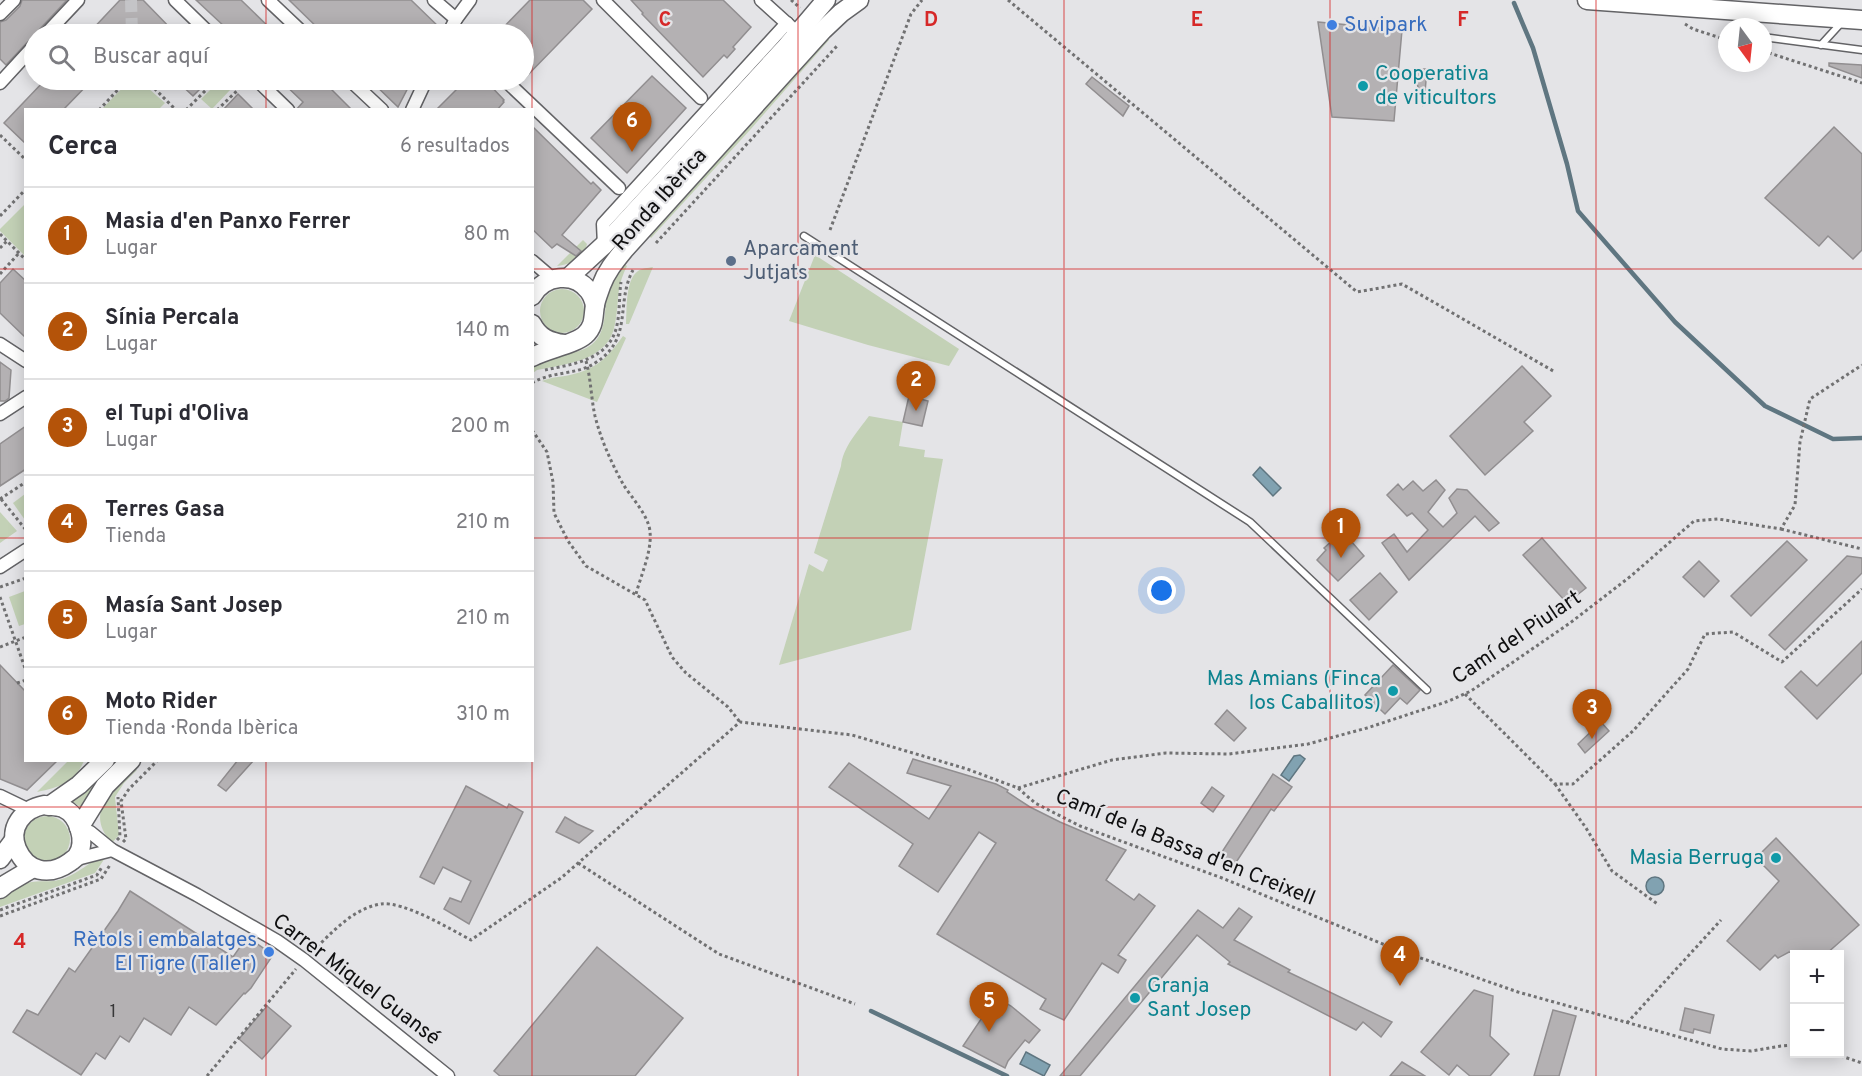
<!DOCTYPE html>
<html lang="es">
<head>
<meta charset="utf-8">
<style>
	body { margin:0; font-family:Overpass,sans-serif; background:#f2f2f3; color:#2b2b33 }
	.controls { position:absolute; right:18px; bottom:18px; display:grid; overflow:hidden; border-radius:0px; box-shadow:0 3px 15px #0003 }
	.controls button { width:54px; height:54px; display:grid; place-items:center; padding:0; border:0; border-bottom:2px solid #e1e1e2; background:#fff; color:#2b2b33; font:30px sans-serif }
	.compass { position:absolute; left:1718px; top:18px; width:54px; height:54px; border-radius:50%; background:#fff; box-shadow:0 3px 15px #0003; rotate:165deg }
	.you { position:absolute; left:1162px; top:591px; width:21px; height:21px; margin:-15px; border:4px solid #fff; border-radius:50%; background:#1a73e8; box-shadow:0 0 0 9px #1a73e833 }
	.badge { display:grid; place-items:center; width:39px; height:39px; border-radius:50%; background:#b45309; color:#fff; font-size:20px; font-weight:700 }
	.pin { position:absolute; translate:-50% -50px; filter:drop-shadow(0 2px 3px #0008) }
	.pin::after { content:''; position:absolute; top:32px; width:21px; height:18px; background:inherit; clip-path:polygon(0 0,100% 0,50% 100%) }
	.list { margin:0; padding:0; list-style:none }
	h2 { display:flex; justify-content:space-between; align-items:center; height:78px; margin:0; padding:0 24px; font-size:26px }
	h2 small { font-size:20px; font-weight:400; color:#7c7c81 }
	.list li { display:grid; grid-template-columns:39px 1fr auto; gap:18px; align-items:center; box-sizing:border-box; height:96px; padding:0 24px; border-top:2px solid #e1e1e2 }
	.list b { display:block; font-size:22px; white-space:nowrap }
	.list p { margin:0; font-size:20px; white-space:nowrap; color:#7c7c81 }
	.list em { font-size:20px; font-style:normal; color:#7c7c81 }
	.icon { flex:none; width:33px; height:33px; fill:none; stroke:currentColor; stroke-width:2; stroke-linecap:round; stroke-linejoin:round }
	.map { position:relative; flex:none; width:1862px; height:1076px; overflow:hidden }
	.search { position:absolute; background:#fff; box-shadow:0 3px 15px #0003; left:24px; top:24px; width:510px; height:66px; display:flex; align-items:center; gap:15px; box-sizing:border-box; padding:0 21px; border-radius:33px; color:#7c7c81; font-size:22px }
	.panel { position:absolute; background:#fff; box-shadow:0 3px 15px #0003; left:24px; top:108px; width:510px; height:654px; border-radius:0px }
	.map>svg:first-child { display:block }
</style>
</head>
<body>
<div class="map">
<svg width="1862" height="1076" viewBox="0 0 1862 1076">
	<rect width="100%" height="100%" fill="#e4e4e7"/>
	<g fill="#c3d1b6">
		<path d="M827 37 829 40 750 130 651 238 648 235Z"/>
		<path d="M130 80H139L165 103 159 109H102Z"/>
		<path d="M220 80 231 89 212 109 201 99Z"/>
		<path d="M25 204V256L0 231V229Z"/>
		<path d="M583 240 587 244C584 257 570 265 557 266Z"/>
		<path d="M815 255 959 349 949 366 868 345 789 321Z"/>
		<path d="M623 263 627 266C615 290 620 300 615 324 609 361 566 364 537 370L533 373V365C540 362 547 358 555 356 567 353 580 353 591 345 608 332 603 310 608 292 610 281 616 271 623 263Z"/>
		<path d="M653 267 629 324H626C627 310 625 280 638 271 642 268 648 268 653 267Z"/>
		<circle cx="562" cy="311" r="22"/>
		<path d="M623 336 626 338 597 402 542 381C551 377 561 377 570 375 597 369 607 358 623 336Z"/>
		<path d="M869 416 903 422 899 446 925 450 924 457 943 459 911 630 779 665 809 564 823 572 828 560 814 553 841 466C843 447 858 431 869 416Z"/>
		<path d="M25 494V520L13 503Z"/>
		<path d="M0 512 17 531 0 543Z"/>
		<path d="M25 591V624L19 626 9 597Z"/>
		<path d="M68 761H84C74 783 60 787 37 792Z"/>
		<path d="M114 761H121L83 811 79 806 70 800Z"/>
		<path d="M135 768 137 770 124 783 115 797 119 835 112 843C84 812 112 790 135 768Z"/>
		<circle cx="47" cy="839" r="23"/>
		<path d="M102 858H105L95 873 0 907V900C9 891 20 883 32 882 45 880 52 883 65 878 79 873 88 862 102 858Z"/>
	</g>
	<g fill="#81a2b1" stroke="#5f7681" stroke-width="1.5">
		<path d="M1260 467 1281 488 1273 496 1253 475Z"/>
		<path d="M1300 755 1305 759 1289 781 1281 775 1294 756Z"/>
		<circle cx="1655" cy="886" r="9"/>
		<path d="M1026 1052 1050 1065 1044 1076 1020 1064Z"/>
	</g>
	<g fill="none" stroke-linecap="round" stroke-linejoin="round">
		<g stroke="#5f7681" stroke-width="4.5">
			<path d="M1514 3 1533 48 1567 164 1578 211 1675 322 1765 406 1833 439 1862 438"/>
			<path d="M871 1011 1007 1076"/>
		</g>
	</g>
	<g fill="#b4b1b3" stroke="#918e90" stroke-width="1.5">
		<path d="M22 0H67L6 65 0 59V22L6 20 20 6Z"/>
		<path d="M120 0H143L176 34H88Z"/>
		<path d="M196 0H241L276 34H220L226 28Z"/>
		<path d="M289 0H411L440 28 436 34H324Z"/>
		<path d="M530 0H583L592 9 524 79V34H497Z"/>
		<path d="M631 0H723L751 27 733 47 735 49 727 58 724 55 703 77 642 14 643 13Z"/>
		<path d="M1318 22 1402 30 1394 121 1332 117Z"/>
		<path d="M1829 63 1862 65V78L1829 66Z"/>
		<path d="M1413 69H1427L1424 104 1423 105Z"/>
		<path d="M652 76 686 108 627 173 591 138Z"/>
		<path d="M1092 77 1129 106 1123 116 1086 84Z"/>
		<path d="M45 80H92L63 110H26V144L4 123Z"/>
		<path d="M176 80H209L193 96Z"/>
		<path d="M280 80H322L352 110H296L303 102Z"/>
		<path d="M370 80H412L398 107Z"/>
		<path d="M466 80H485L504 100 503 101 504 102 497 110H436Z"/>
		<path d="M238 94 254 110H223Z"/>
		<path d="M532 126 591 184 593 182 601 190 562 235 581 251 576 256 557 244 552 248 532 229Z"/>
		<path d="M1834 127 1862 154V250L1853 259 1828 236 1819 246 1765 198Z"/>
		<path d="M13 269 26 281V338L0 313V283Z"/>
		<path d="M0 362 11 370 9 398 5 401H0Z"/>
		<path d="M1522 366 1551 396 1524 422 1533 431 1485 475 1450 436Z"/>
		<path d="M909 396 928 401 922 426 903 422Z"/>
		<path d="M26 426V469L0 486V444Z"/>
		<path d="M1436 480 1445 490 1428 512 1443 527 1457 513 1449 498 1457 489 1467 490 1499 523 1489 531 1475 516 1409 580 1382 543 1394 534 1407 552 1428 530 1412 513 1407 516 1387 495 1398 484 1403 490 1413 481 1423 491Z"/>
		<path d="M1344 533 1364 556 1338 581 1317 560 1326 550 1324 548 1334 539 1335 541Z"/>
		<path d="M1542 538 1586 588 1567 603 1523 555Z"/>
		<path d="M1787 541 1807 560 1751 616 1731 596Z"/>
		<path d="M1847 556 1862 558V573L1785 650 1769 635Z"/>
		<path d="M1699 561 1719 581 1704 597 1683 577Z"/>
		<path d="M1380 573 1397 592 1369 620 1350 600Z"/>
		<path d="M1862 641V673L1817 719 1785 687 1801 671 1817 686Z"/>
		<path d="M0 665 26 692V760H58L27 790 0 779Z"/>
		<path d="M1393 665 1420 690 1407 704 1400 698 1385 714 1365 695Z"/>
		<path d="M1227 710 1246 728 1234 741 1215 724Z"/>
		<path d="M1601 722 1609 731 1585 753 1578 744Z"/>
		<path d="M913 759 996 784 1008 790 1007 792 1030 807 1060 822 1126 850 1106 880 1134 900 1139 894 1155 906 1118 955 1126 960 1118 973 1102 963 1064 1020 1040 1009 1046 999 937 934 996 843 979 832 938 892 899 866 913 844 829 787 849 763 929 819 951 786 907 773Z"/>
		<path d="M238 760H254L226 791 218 785Z"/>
		<path d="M1273 774 1292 787 1274 811 1271 809 1233 867 1218 858Z"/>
		<path d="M466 786 507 808 509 804 523 812 469 924 444 909 450 898 461 902 471 881 443 867 434 884 420 877Z"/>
		<path d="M1212 787 1224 796 1213 812 1201 803Z"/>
		<path d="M565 817 577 824 593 831 579 843 556 832Z"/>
		<path d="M1776 838 1859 925 1826 954H1800L1789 952 1778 958 1775 955 1760 970 1727 941 1779 881 1756 858Z"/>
		<path d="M130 891 233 957 247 937 269 952 271 958 251 988 245 994 244 993 216 1025 189 1007 171 1035 144 1018 129 1042 120 1036 105 1059 96 1053 81 1075 13 1032 27 1010 38 1015 69 968 75 972 118 911Z"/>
		<path d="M1239 908 1252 917 1234 940 1290 970 1288 972 1392 1022 1381 1037 1363 1022 1356 1030 1228 964 1230 962 1197 935 1080 1076H1060L1198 910 1223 928Z"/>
		<path d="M597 947 683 1018 635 1076H500L494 1071Z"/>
		<path d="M1474 990 1493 996 1490 1036 1509 1054 1490 1076H1470L1457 1065 1449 1075 1421 1052Z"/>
		<path d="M996 997 1011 1006 1040 1030 1029 1043 1025 1040 1008 1061 1005 1068 963 1046Z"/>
		<path d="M267 1006 291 1026 262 1059 239 1039Z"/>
		<path d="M1685 1008 1714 1015 1710 1033 1694 1029 1693 1033 1680 1030Z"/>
		<path d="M1553 1010 1576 1016 1559 1076H1534Z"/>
		<path d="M1402 1062 1425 1076H1390Z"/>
	</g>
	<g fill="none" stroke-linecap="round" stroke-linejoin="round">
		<path stroke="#c4c4c7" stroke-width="12" stroke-dasharray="12 6" stroke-linecap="butt" d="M131 0 132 34"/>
		<defs>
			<g id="lane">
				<path d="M1763 37 1862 50"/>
				<path d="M1821 45 1842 22"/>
				<path d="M804 236 1250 522 1427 690"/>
			</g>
			<g id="street">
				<path d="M175 0 210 34"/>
				<path d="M268 0 304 34"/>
				<path d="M434 0 456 19"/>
				<path d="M603 0 701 98"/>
				<path d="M761 0 792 28"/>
				<path d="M0 14 14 0"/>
				<path d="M46 34 78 0"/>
				<path d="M448 34 456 19 470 0"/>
				<path d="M257 80 288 110"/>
				<path d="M350 80 382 110"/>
				<path d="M505 80 619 188"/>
				<path d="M0 83 34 46"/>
				<path d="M412 110 426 80"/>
				<path d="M604 245 603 224 787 23"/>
				<path d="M532 261 553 279"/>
				<path d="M0 344 26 361"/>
				<path d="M0 414 26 397"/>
				<path d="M0 567 26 550"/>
				<path d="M0 796 29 810"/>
				<path d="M80 830 90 832 112 850 197 895 277 941 304 960 448 1076"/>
				<path d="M73 860 112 850"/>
			</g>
			<g id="secondary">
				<path d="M1587 0 1862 20"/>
				<path d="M568 278 604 245 786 47 826 0"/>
				<path d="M532 296C544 275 574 271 589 291 592 295 594 301 595 305"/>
				<path d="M532 324C539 338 550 342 564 344"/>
				<path d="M532 357C547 349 575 344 585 335 595 326 593 316 595 305 596 299 599 292 601 286 606 272 615 261 624 250L823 30 841 13 859 0"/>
				<path d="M44 805C50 806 58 806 63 808 79 815 87 842 77 856 75 859 72 860 70 862 49 877 27 872 17 849 8 827 23 809 44 805Z"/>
				<path d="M49 806 79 785 105 760"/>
				<path d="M79 828 105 786 131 760"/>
				<path d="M0 859 14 840"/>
				<path d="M0 889 6 884 33 868"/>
			</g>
		</defs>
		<use href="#lane" stroke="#636366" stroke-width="9"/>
		<use href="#street" stroke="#636366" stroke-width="15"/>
		<use href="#secondary" stroke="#636366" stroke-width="21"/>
		<g stroke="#717172" stroke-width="3" stroke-dasharray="3 3" stroke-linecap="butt">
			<path d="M791 0 800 8"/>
			<path d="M1008 0 1357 292 1402 284 1555 372"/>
			<path d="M1685 24 1693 29 1727 40"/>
			<path d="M1763 51 1862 83"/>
			<path d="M146 80 176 110"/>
			<path d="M99 110 127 80"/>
			<path d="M186 110 216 80"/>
			<path d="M217 110 242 86"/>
			<path d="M0 135 26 160"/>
			<path d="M0 216 26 189"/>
			<path d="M830 230 911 14 922 0"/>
			<path d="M0 234 26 260"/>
			<path d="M656 243 837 46"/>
			<path d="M0 248 7 241"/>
			<path d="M0 274 19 253"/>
			<path d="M586 361C591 379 591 398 595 416 601 440 611 462 623 484 631 497 649 516 650 532 652 551 641 575 636 594"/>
			<path d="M545 370C573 364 610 360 617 325 620 311 619 296 621 282"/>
			<path d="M532 383C552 371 577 375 595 363 634 339 615 303 633 270"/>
			<path d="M532 430 547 452 553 482 554 513 568 541 586 566 645 600 672 657 686 673 728 707 740 722"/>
			<path d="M0 499 26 482"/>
			<path d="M1 499 26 530"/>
			<path d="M1781 529 1862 549"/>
			<path d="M0 587 26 578"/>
			<path d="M0 597 26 671"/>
			<path d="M0 647 26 637"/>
			<path d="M17 683 26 680"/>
			<path d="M1465 694 1555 784H1573L1633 731 1688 669 1705 634 1733 632 1782 662 1862 589"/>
			<path d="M1555 784 1586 828 1612 871 1659 905"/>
			<path d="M1018 788 1112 760 1166 753 1229 754 1308 744 1367 728 1449 701 1471 691 1570 623 1631 576 1694 521 1718 519 1781 529 1795 505 1800 442 1810 399 1862 365"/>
			<path d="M117 840 120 837 118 797"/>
			<path d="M123 842 126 839 121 801 129 789 158 760"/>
			<path d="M578 863 719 954 855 1004"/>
			<path d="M0 910 97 875 102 867"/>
			<path d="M0 916 101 879 110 865"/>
			<path d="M313 951C332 932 354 908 381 904 404 901 450 929 471 940L561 878 740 722 852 735 967 769 1018 788 1035 803 1080 826 1222 878 1395 949 1518 992 1722 1049 1751 1051 1781 1046 1794 1045"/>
			<path d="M1627 1023 1721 920"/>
			<path d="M1835 1054 1862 1063"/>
			<path d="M207 1076 296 969"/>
		</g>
		<use href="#lane" stroke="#fff" stroke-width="6"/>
		<use href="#street" stroke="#fff" stroke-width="12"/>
		<use href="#secondary" stroke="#fff" stroke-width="18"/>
	</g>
	<path fill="none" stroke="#d62828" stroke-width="1.5" stroke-opacity="0.55" d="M266 0V34M532 0V110M798 0V1076M1064 0V1076M1330 0V1076M1596 0V1076M266 80V110M0 269H26M532 269H1862M0 538H26M532 538H1862M266 760V1076M532 760V1076M0 807H1862"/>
	<g fill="#3f7fe0" stroke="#e4e4e7" stroke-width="2">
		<circle cx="1332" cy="25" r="6"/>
		<circle cx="269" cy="952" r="6"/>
	</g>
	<g fill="#0f9aa8" stroke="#e4e4e7" stroke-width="2">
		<circle cx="1363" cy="86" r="6"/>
		<circle cx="1393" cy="691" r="6"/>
		<circle cx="1776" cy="858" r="6"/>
		<circle cx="1135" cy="998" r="6"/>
	</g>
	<circle fill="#5c6f8a" stroke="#e4e4e7" stroke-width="2" cx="731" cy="261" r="6"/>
	<g text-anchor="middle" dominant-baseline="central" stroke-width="4.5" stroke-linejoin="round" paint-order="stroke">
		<g font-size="18" fill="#383839">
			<text x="113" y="1012">1</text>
		</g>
		<g font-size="21" fill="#366cbe" stroke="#e4e4e7" text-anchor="start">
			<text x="1344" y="25">Suvipark</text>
			<text x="257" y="940" text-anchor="end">Rètols i embalatges<tspan x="257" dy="24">El Tigre (Taller)</tspan></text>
		</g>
		<g font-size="21" fill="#0d838f" stroke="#e4e4e7" text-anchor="start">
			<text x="1375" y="74">Cooperativa<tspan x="1375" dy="24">de viticultors</tspan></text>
			<text x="1381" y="679" text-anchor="end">Mas Amians (Finca<tspan x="1381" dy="24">los Caballitos)</tspan></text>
			<text x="1764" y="858" text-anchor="end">Masia Berruga</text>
			<text x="1147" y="986">Granja<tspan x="1147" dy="24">Sant Josep</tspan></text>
		</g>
		<g font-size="21" fill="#0f0f10" stroke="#e4e4e7">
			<text transform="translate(660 200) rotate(-48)">Ronda Ibèrica</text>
			<text transform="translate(1517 638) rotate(-34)">Camí del Piulart</text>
			<text transform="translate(1185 848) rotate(22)">Camí de la Bassa d'en Creixell</text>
			<text transform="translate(356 980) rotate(37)">Carrer Miquel Guansé</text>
		</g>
		<g font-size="21" fill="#4e5e75" stroke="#e4e4e7" text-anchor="start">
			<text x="743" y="249">Aparcament<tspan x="743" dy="24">Jutjats</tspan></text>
		</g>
	</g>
	<g font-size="20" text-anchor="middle" font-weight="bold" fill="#d62828" stroke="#e4e4e7" stroke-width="4.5" stroke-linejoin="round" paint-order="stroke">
		<text x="665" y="26">C</text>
		<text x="931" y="26">D</text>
		<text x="1197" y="26">E</text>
		<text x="1463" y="26">F</text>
		<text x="20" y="948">4</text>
	</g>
</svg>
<div class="controls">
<button>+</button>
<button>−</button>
</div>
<svg class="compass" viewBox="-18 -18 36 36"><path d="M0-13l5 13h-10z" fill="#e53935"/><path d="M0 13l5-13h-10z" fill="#7c7c81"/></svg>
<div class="you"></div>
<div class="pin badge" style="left:1341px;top:558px">1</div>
<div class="pin badge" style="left:916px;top:411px">2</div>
<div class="pin badge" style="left:1592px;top:739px">3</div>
<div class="pin badge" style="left:1400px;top:986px">4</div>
<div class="pin badge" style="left:989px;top:1032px">5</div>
<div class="pin badge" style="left:632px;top:152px">6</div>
<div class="search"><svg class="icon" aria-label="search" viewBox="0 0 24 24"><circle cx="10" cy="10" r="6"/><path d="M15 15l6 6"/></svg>Buscar aquí</div>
<section class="panel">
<h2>Cerca<small>6 resultados</small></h2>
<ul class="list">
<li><span class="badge">1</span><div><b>Masia d'en Panxo Ferrer</b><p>Lugar</p></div><em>80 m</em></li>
<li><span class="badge">2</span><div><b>Sínia Percala</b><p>Lugar</p></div><em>140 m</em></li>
<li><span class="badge">3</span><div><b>el Tupi d'Oliva</b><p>Lugar</p></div><em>200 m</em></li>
<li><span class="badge">4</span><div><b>Terres Gasa</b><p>Tienda</p></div><em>210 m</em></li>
<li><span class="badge">5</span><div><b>Masía Sant Josep</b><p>Lugar</p></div><em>210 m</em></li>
<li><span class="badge">6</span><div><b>Moto Rider</b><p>Tienda · Ronda Ibèrica</p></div><em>310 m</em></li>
</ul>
</section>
</div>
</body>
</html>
